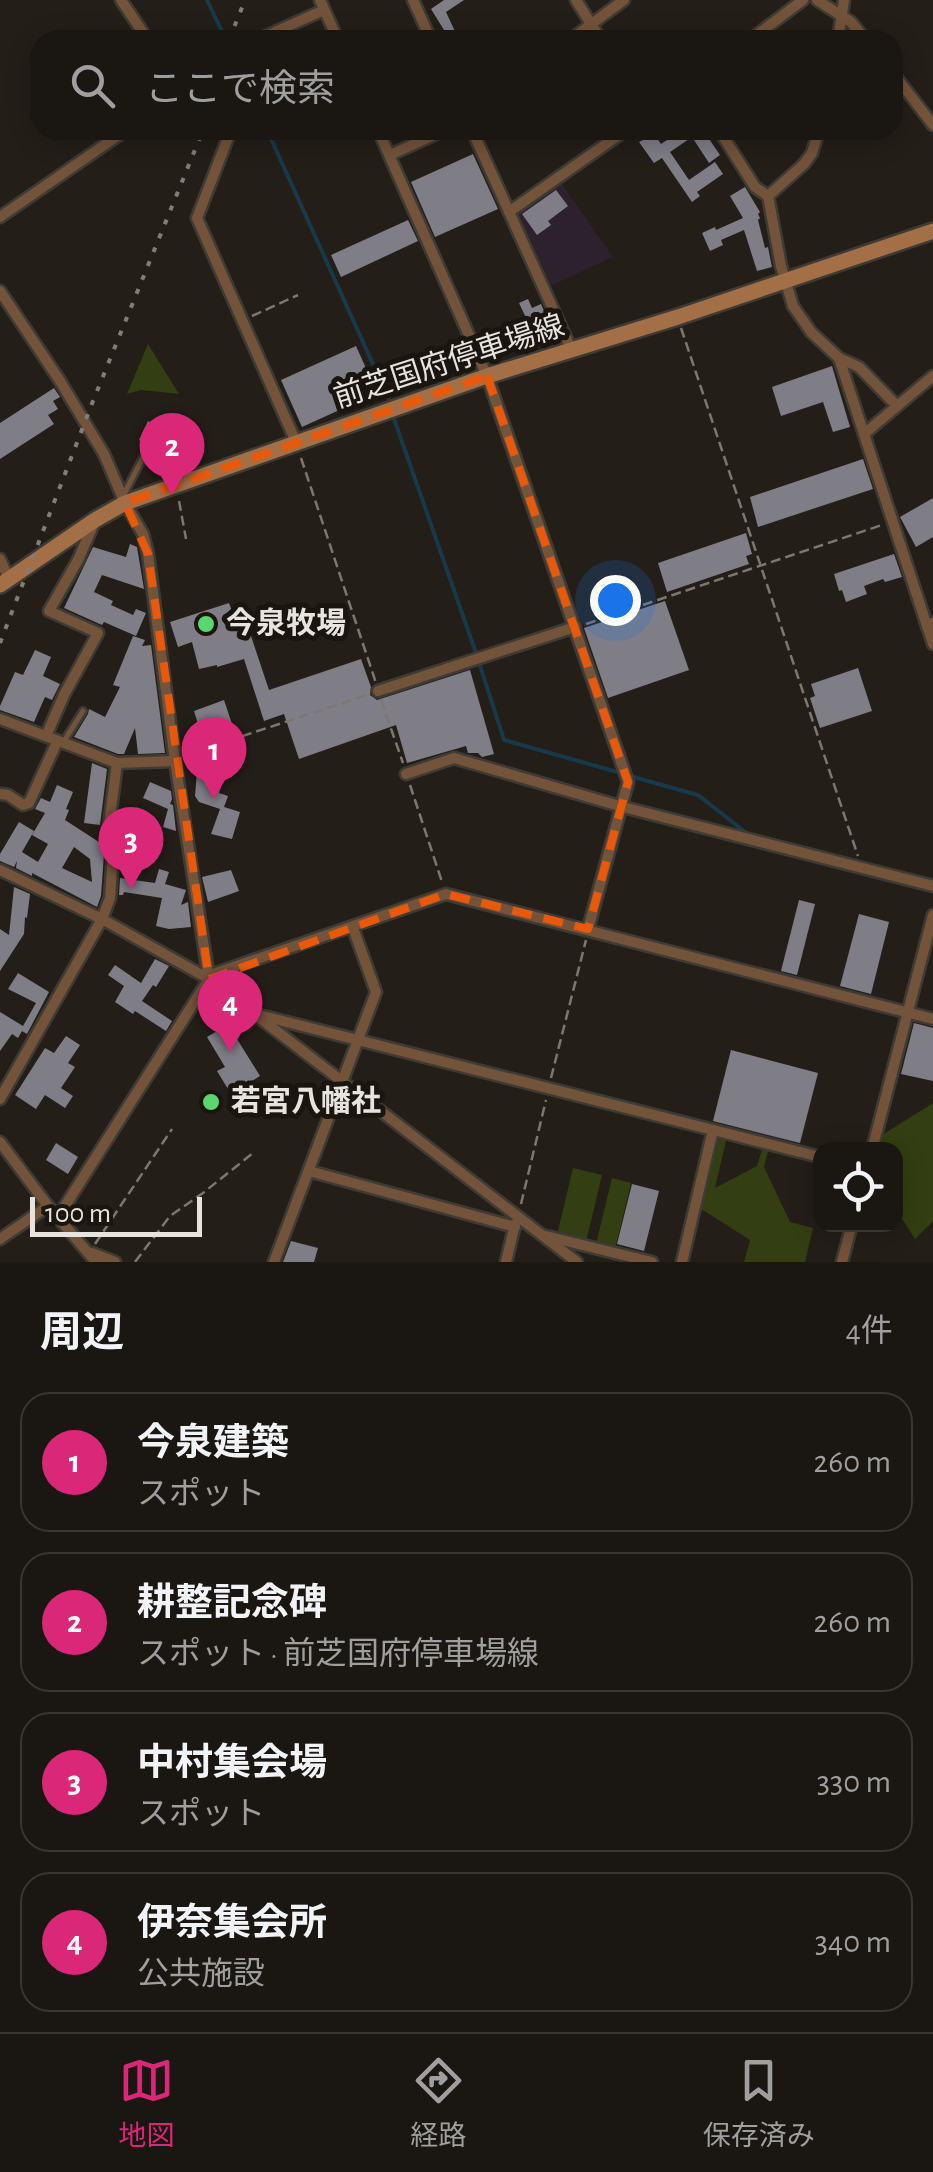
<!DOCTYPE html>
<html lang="ja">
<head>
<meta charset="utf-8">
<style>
	body { margin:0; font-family:"Alegreya Sans","Noto Sans JP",sans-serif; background:#272320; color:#f1f3f6 }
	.controls { position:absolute; right:30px; bottom:30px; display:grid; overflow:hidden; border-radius:20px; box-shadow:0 5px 25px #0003 }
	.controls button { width:90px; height:90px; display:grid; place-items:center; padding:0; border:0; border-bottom:2px solid #383532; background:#1a1612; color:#f1f3f6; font:50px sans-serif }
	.scale { position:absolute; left:30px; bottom:25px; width:172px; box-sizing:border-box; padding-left:10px; border:5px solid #e7e4e0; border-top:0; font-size:28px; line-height:35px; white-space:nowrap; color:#e7e4e0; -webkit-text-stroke:8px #1a150f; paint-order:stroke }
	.you { position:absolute; left:615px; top:600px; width:35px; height:35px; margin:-25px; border:8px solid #fff; border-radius:50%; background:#1a73e8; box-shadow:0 0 0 15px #1a73e833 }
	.badge { display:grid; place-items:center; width:65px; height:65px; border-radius:50%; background:#db2777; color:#fff; font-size:32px; font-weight:700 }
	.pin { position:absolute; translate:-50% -82px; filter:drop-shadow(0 2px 5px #0008) }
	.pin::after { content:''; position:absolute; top:52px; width:35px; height:30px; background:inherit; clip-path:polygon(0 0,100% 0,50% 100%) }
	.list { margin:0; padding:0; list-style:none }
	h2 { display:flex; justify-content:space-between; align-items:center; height:130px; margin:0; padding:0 40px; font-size:42px }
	h2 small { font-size:32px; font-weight:400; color:#9f9f9f }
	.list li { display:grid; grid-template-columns:65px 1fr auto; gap:30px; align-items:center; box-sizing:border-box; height:140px; margin:0 20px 20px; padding:0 20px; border:2px solid #383532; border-radius:30px }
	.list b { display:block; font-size:38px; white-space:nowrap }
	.list p { margin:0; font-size:32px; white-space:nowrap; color:#9f9f9f }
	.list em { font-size:32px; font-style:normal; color:#9f9f9f }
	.icon { flex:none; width:55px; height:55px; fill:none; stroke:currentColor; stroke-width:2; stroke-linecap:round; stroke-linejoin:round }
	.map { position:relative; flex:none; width:933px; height:1262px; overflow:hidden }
	.search { position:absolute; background:#1a1612; box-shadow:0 5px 25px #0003; left:30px; right:30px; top:30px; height:110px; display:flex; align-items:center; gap:25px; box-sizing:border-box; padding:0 35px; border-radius:30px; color:#9f9f9f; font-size:38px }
	.sheet { height:770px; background:#1a1612 }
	nav { display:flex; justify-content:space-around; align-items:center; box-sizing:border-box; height:140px; border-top:2px solid #383532; background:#1a1612; font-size:28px; color:#9f9f9f }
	nav a { display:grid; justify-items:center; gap:5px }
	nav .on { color:#db2777 }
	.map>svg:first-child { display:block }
</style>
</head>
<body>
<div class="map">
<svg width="933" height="1262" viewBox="0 0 933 1262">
	<rect width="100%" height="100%" fill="#231e18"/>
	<path fill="#2e212e" d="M560 181 613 257 548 287 514 213Z"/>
	<g fill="#333e12">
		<path d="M148 344 179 394 141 390 127 394Z"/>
		<path d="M933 1103V1221L915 1239 896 1209V1150L878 1149 882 1135Z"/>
		<path d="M716 1134 727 1137 715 1188 757 1166 763 1146 769 1148 764 1167 790 1222 813 1228 805 1262H744L750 1240 698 1207Z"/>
		<path d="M573 1168 602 1175 586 1242 557 1235Z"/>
		<path d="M612 1178 631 1183 615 1249 596 1244Z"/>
	</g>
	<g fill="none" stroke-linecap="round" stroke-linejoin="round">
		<g stroke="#173a4b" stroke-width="4">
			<path d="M207 0 226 40"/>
			<path d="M267 130 392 406"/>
			<path d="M393 416 476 653 504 740 621 773"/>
			<path d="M630 776 698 795 749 835"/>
			<path d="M865 864 933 881"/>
		</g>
	</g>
	<g fill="#7f7e87" fill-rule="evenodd">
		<path d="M444 0H464L446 12 459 40H440L437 33 444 30 431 9Z"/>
		<path d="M639 130H651L661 144 682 130H703L720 155 709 163 692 137 670 152 689 180 715 162 723 174 697 192 700 196 692 202 662 158 654 163 639 142 645 139Z"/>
		<path d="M473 154 498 209 435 237 411 182Z"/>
		<path d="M745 187 760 212 758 214 760 218 758 220 765 248 768 247 772 267 757 271 744 230 721 240 723 245 710 251 702 233 715 227 716 230 743 218 730 196Z"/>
		<path d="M556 190 568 206 548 221 551 225 537 235 522 214Z"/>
		<path d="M408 220 418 241 341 277 331 255Z"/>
		<path d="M528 299 532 308 541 304 555 336 543 341 545 345 535 349 524 324 528 322 519 303Z"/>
		<path d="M356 346 377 393 302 427 281 380Z"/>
		<path d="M832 366 850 427 833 432 823 402 781 416 772 387Z"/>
		<path d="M54 388 60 397 53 401 58 409 48 415 54 424 0 459V423Z"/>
		<path d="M148 421 154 424 155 422 190 439 176 472 157 463 162 452 139 440Z"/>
		<path d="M863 459 873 489 758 527 750 497Z"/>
		<path d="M933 498V537L916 547 900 517Z"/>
		<path d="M746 533 752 554 746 556 749 564 667 592 658 563Z"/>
		<path d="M130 544 137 547 144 589 102 575 94 592 113 601 111 605 133 615 136 609 146 613 136 636 104 622 102 625 64 608 93 547 126 557Z"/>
		<path d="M894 554 902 577 885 582 883 579 864 586 867 594 846 602 842 590 839 591 834 574Z"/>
		<path d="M665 601 689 670 608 698 584 628Z"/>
		<path d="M229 603 233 614 238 612 243 626 247 624 269 690 361 659 371 687 370 695 377 700 470 670 494 754 482 757 478 753H468L466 746 407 763 396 725 299 759 284 714 264 721 244 659 217 667V665L199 669 192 642 178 647 170 622Z"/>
		<path d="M133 636 145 640 142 646 151 645 165 753 138 754 135 728 124 754H118L74 737 88 714 89 709 105 717 120 687 113 685Z"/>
		<path d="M35 650 51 657 43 676 60 684 52 700 45 697 34 722 0 710V706L15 672 23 675Z"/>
		<path d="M858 668 872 711 820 728 810 698 815 696 811 684Z"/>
		<path d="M224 700 232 724 201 734 194 711Z"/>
		<path d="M92 763 107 769 100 825 84 823Z"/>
		<path d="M203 769 213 785 221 787 219 793 228 796 224 807 240 812 232 839 211 834 220 809 199 802 195 796 197 772Z"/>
		<path d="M150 782 171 791 172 799 170 804 173 805 176 831 163 827 168 809 143 798Z"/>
		<path d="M57 785 73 792 66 809 69 810 65 820 102 844 101 852 104 854 101 896 97 907 32 873V876L16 868 17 861 14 867 0 861V854L19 822 34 831 22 852 38 862 48 844 32 835 45 813 35 809 41 798 50 802ZM74 847 90 859 92 882 62 868Z"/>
		<path d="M138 819 158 825 155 852 121 848 120 835 133 836Z"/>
		<path d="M159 869 169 872 165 884 186 890 181 905 188 902 191 927 169 929 156 926 162 898 124 892 123 895H119L120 878 155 883Z"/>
		<path d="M231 870 239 891 208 902 202 877Z"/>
		<path d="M14 887 30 894 27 918 25 917 24 934 0 971V929L9 935Z"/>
		<path d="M799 900 815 904 797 975 781 971Z"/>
		<path d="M859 914 889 922 871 994 840 986Z"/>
		<path d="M155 959 169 966 156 987 153 985 142 1001 172 1021 166 1031 135 1011 133 1014 115 1002 124 986 108 975 115 965 141 983Z"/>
		<path d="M18 973 49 992 27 1034 22 1031 18 1038 12 1034 0 1051V1012L23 1026 36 1003 8 989Z"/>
		<path d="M914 1023 933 1028V1081L901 1074Z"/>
		<path d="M222 1028 226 1035 232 1031 260 1076 231 1094 217 1071 225 1067 207 1037Z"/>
		<path d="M66 1036 80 1045 68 1063 75 1067 61 1088 73 1096 65 1108 45 1095 36 1109 15 1095 45 1048 54 1053Z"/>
		<path d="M731 1050 818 1073 800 1143 713 1121Z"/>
		<path d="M56 1143 78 1157 68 1174 46 1160Z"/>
		<path d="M632 1184 659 1191 644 1251 617 1244Z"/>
		<path d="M291 1241 318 1248 314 1262H283Z"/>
	</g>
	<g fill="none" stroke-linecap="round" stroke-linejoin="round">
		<defs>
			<g id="lane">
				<path d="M124 494 146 452"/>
				<path d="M64 741 83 711"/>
			</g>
			<g id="street">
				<path d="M121 0 148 40"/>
				<path d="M320 0 338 40"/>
				<path d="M413 0 431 40"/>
				<path d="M576 0 601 40"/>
				<path d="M817 0 851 22 866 40"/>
				<path d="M264 40 266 36 324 10"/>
				<path d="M570 40 624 0"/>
				<path d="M750 40 803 0"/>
				<path d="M838 40 844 0"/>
				<path d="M893 73 933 125"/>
				<path d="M231 130 197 218 296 442"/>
				<path d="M378 130 487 376 628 782 588 929"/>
				<path d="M472 130 572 351"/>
				<path d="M719 130 755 187 768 196 781 266 793 306 811 332 839 358 859 367 897 406"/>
				<path d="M390 155 445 130"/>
				<path d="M768 196 804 164 812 153 819 130"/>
				<path d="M509 212 626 130"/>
				<path d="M0 217 126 130"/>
				<path d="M0 291 60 381 104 454 125 503 143 534 148 554 175 761 209 979"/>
				<path d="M839 358 927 626"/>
				<path d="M864 434 933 376"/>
				<path d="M0 559 9 579"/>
				<path d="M932 623 927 626 933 644"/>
				<path d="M378 691 575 627"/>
				<path d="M0 719 117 763 175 761"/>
				<path d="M46 736 64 695 98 633 49 611 78 560 95 521"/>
				<path d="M406 774 454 758 623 807 933 886"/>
				<path d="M0 794 8 795 23 805 29 803 57 742"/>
				<path d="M0 870 102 919 209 979 577 1262"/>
				<path d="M259 1015 820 1157"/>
				<path d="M0 1099 102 919 110 898 113 853 108 833 117 763"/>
				<path d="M0 1142 48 1206 96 1262"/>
				<path d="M872 1150 933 915"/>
				<path d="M309 1171 515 1227"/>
				<path d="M58 1217 209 979 216 973 446 894 933 1019"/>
				<path d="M546 1236 652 1262"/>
				<path d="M0 1239 48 1206"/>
				<path d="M92 1253 115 1262"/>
				<path d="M274 1262 376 992 353 928"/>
				<path d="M506 1262 515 1224"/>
				<path d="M682 1262 713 1130"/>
				<path d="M842 1262 852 1224"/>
			</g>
			<path id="secondary" d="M0 585 95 520 125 503 487 376 678 317 933 231"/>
		</defs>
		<use href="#lane" stroke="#3e3a34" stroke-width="10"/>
		<use href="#street" stroke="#3e3a34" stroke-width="15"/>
		<use href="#secondary" stroke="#3e3a34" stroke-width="20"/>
		<g stroke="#7b7772" stroke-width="2.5" stroke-dasharray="10 5" stroke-linecap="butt">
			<path d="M252 316 298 295"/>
			<path d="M681 328 858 856"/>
			<path d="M301 458 376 683"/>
			<path d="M179 501 186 539"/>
			<path d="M586 624 882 525"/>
			<path d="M381 700 403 763"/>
			<path d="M185 755 367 695"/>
			<path d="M410 785 442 882"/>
			<path d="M551 1078 586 940"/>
			<path d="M521 1204 546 1100"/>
			<path d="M95 1244 172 1129"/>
			<path d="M135 1262 170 1216 203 1193 253 1153"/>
		</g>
		<use href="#lane" stroke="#73533a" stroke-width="5"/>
		<use href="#street" stroke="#73533a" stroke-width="10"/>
		<use href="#secondary" stroke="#a36f47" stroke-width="15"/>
		<g stroke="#817d78" stroke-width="4" stroke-dasharray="5 10" stroke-linecap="butt">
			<path d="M229 40 245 0"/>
			<path d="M0 643 93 401 203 130"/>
		</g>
	</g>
	<path fill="none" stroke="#e8590c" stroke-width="8" stroke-dasharray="20 12" stroke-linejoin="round" d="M487 376 628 782 588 929 446 894 209 979 148 554 125 503Z"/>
	<g fill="#5bd56e" stroke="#1a150f" stroke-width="4">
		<circle cx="206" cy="624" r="10"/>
		<circle cx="211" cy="1102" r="10"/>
	</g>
	<g text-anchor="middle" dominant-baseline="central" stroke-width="10" stroke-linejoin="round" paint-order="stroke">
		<g font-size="30" fill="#e7e4e0" stroke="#1a150f">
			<text transform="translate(449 362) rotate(-18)">前芝国府停車場線</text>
		</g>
		<g font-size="30" font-weight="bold" fill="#e7e4e0" stroke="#1a150f" text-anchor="start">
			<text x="226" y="624">今泉牧場</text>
			<text x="231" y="1102">若宮八幡社</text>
		</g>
	</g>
</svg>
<div class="controls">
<button><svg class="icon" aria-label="locate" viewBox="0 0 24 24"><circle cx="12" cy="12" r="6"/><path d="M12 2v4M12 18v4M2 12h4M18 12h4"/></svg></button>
</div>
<div class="scale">100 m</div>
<div class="you"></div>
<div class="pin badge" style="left:214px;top:799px">1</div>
<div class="pin badge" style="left:172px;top:495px">2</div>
<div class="pin badge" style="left:131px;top:889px">3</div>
<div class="pin badge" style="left:230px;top:1052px">4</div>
<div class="search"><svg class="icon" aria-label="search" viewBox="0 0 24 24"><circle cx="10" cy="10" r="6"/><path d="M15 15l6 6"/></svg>ここで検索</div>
</div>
<section class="sheet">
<h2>周辺<small>4件</small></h2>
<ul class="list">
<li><span class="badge">1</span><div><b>今泉建築</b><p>スポット</p></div><em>260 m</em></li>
<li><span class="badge">2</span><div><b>耕整記念碑</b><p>スポット · 前芝国府停車場線</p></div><em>260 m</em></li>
<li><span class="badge">3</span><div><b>中村集会場</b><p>スポット</p></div><em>330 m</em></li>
<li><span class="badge">4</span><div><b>伊奈集会所</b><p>公共施設</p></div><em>340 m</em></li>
</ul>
</section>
<nav>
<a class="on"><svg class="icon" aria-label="map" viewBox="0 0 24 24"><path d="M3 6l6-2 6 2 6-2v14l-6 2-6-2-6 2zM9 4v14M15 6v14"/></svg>地図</a>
<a><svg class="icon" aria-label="directions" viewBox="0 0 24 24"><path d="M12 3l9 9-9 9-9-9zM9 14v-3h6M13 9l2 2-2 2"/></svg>経路</a>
<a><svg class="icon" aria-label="saved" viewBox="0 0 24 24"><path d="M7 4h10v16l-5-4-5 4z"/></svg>保存済み</a>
</nav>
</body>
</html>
